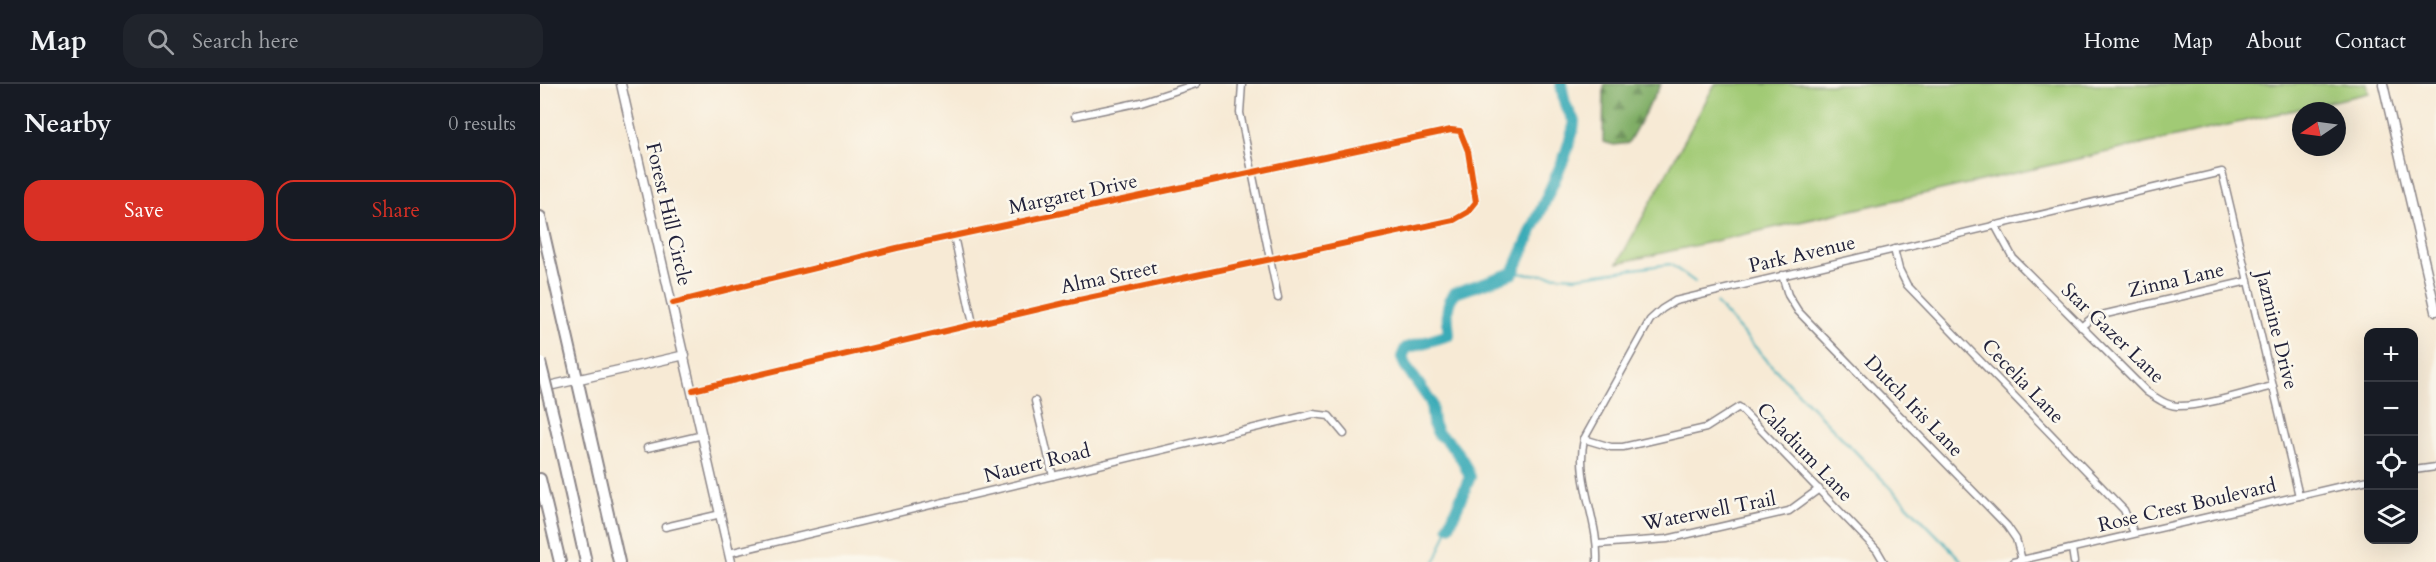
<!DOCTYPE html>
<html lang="en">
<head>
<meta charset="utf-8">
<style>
	body { margin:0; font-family:Cardo,serif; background:#20242c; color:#f1f3f6 }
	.controls { position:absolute; right:18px; bottom:18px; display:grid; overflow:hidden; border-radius:12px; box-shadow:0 6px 24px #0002 }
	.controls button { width:54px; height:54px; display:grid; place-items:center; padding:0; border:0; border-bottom:2px solid #363941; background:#171b24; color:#f1f3f6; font:30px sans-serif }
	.compass { position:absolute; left:1752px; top:18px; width:54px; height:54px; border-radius:50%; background:#171b24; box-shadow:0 6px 24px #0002; rotate:257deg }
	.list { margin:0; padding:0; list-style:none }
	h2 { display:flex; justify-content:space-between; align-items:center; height:78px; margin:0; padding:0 24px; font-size:26px }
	h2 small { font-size:20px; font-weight:400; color:#9ea1a6 }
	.actions { display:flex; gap:12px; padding:18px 24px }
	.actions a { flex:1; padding:14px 0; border:2px solid #d93025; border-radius:18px; text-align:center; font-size:21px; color:#d93025 }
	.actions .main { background:#d93025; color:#fff }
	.icon { flex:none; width:33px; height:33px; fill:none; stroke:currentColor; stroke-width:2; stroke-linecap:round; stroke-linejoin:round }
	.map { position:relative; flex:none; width:1896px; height:478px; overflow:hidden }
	header { display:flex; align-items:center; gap:36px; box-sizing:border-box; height:84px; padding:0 30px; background:#171b24; border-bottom:2px solid #363941 }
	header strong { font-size:28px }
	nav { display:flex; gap:33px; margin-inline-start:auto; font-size:21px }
	.search { width:420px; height:54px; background:#20242c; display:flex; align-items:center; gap:15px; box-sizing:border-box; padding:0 21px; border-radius:18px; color:#9ea1a6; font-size:22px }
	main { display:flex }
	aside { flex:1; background:#171b24 }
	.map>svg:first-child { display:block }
</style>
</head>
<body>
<header>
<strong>Map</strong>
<div class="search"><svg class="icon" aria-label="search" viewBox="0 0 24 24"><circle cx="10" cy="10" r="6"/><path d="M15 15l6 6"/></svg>Search here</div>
<nav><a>Home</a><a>Map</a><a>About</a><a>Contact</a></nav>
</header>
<main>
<aside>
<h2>Nearby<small>0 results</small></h2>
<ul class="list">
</ul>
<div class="actions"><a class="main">Save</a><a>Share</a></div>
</aside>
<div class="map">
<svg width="1896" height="478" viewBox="0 0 1896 478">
	<defs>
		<pattern id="forest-firs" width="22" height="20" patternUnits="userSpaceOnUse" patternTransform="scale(1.5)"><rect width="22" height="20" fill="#80ae66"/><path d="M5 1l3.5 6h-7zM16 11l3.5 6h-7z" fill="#688d55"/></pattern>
	</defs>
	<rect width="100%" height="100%" fill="#fbf7ec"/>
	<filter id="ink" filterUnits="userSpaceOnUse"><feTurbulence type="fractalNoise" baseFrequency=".0167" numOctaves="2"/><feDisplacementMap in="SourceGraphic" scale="12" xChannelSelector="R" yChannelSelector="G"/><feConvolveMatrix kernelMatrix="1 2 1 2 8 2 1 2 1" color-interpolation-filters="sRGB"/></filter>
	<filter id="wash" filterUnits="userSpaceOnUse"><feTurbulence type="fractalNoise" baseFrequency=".008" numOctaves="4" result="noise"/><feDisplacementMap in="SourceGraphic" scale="24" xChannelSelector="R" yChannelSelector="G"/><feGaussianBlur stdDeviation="1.35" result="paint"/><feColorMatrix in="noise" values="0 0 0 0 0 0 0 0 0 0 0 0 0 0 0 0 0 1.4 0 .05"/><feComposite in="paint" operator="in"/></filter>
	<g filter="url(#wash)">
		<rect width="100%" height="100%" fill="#f7ead5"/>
		<path fill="#a1ca75" stroke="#627658" stroke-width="1.5" d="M1175 0H1827L1829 9 1078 179Z"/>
		<path fill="url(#forest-firs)" stroke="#516850" stroke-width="1.5" d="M1064 0H1121L1088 59 1074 61 1063 58Z"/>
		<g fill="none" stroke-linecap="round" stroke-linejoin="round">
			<g stroke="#3aabb7" stroke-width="2">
				<path d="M973 189 1036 193 1130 180 1155 198"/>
				<path d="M1176 219 1232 282 1421 476"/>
				<path d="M895 478 909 442"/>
			</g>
			<path stroke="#3aabb7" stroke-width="12" d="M909 442 930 393 922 375 907 356 899 351 893 340 891 318 865 281 862 273 866 264 909 251C908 237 904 220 915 209L973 189 1025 72 1033 46 1034 37 1025 20 1021 0"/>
		</g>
	</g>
	<g filter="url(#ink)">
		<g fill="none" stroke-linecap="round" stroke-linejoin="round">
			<defs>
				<g id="street">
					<path d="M702 0 700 29 738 214"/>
					<path d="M535 32 601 18 656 0"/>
					<path d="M1455 141 1473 174 1607 308C1616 314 1626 321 1637 322 1663 323 1707 308 1733 302"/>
					<path d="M414 152 433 240"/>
					<path d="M1354 165 1359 185 1367 201 1584 426 1594 449"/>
					<path d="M1242 191 1248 211 1258 227 1467 442 1476 455 1482 476"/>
					<path d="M133 219 357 164 911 46 920 47 928 67 936 118 928 128 914 136 525 219 153 306"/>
					<path d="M1541 243 1553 233 1708 197"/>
					<path d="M495 317 513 392"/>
					<path d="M1044 355 1071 363H1083L1166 344 1199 323 1337 466 1344 478"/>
					<path d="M107 364 163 351"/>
					<path d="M1874 386 1896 383"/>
					<path d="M125 443 181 430"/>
					<path d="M1058 460 1127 455 1249 427 1279 405"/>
					<path d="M1532 465 1534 478"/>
					<path d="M189 469 773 330 789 332 804 350"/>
					<path d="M1057 478C1059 435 1035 397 1044 355L1110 236 1122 225 1135 217 1682 88 1759 412"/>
					<path d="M1473 478 1828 396"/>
				</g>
				<g id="secondary">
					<path d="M81 0 191 478"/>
					<path d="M1843 0 1896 227"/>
					<path d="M0 304 145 271"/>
				</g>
				<g id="highway">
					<path d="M0 133 79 478"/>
					<path d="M14 335 46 478"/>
					<path d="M0 395 20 478"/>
				</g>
			</defs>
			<use href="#street" stroke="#8c8688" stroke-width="9"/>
			<use href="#secondary" stroke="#8c8688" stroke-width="11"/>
			<use href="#highway" stroke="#8c8688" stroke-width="14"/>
			<use href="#street" stroke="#fff" stroke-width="6"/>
			<use href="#secondary" stroke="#fff" stroke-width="8"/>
			<use href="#highway" stroke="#fff" stroke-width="10"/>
			<defs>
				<path id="highway-bridge" d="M0 278 14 335"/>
			</defs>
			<use href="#highway-bridge" stroke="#8c8688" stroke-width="14" stroke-linecap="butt"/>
			<use href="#highway-bridge" stroke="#fff" stroke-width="10"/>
			<defs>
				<path id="cycleway" d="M133 219 357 164 911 46 920 47 928 67 936 118 928 128 914 136 525 219 153 306"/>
			</defs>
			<use href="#cycleway" stroke="#fbf7ec" stroke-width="10"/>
			<use href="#cycleway" stroke="#e8590c" stroke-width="6"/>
		</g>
	</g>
	<g text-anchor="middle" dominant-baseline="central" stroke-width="5" stroke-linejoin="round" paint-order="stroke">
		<g font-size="20" fill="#22223b" stroke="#fbf7ec">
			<text transform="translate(533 110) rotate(-12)">Margaret Drive</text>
			<text transform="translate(129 130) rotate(77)">Forest Hill Circle</text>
			<text transform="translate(1262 170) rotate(-13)">Park Avenue</text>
			<text transform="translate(569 193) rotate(-12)">Alma Street</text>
			<text transform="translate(1636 196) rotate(-13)">Zinna Lane</text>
			<text transform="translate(1737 246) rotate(76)">Jazmine Drive</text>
			<text transform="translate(1573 249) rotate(44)">Star Gazer Lane</text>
			<text transform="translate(1483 297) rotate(46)">Cecelia Lane</text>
			<text transform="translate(1374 322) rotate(46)">Dutch Iris Lane</text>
			<text transform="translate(1265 368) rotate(46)">Caladium Lane</text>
			<text transform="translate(497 379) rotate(-14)">Nauert Road</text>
			<text transform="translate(1647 421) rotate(-13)">Rose Crest Boulevard</text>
			<text transform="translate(1169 427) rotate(-11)">Waterwell Trail</text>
		</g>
	</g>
</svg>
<div class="controls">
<button>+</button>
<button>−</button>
<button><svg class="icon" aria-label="locate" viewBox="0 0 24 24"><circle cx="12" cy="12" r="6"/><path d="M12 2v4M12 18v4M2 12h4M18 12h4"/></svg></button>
<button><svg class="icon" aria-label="layers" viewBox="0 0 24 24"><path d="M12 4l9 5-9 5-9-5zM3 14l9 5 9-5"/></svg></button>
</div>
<svg class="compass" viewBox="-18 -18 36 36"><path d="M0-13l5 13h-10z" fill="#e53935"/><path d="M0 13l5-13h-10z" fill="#9ea1a6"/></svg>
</div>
</main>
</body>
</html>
